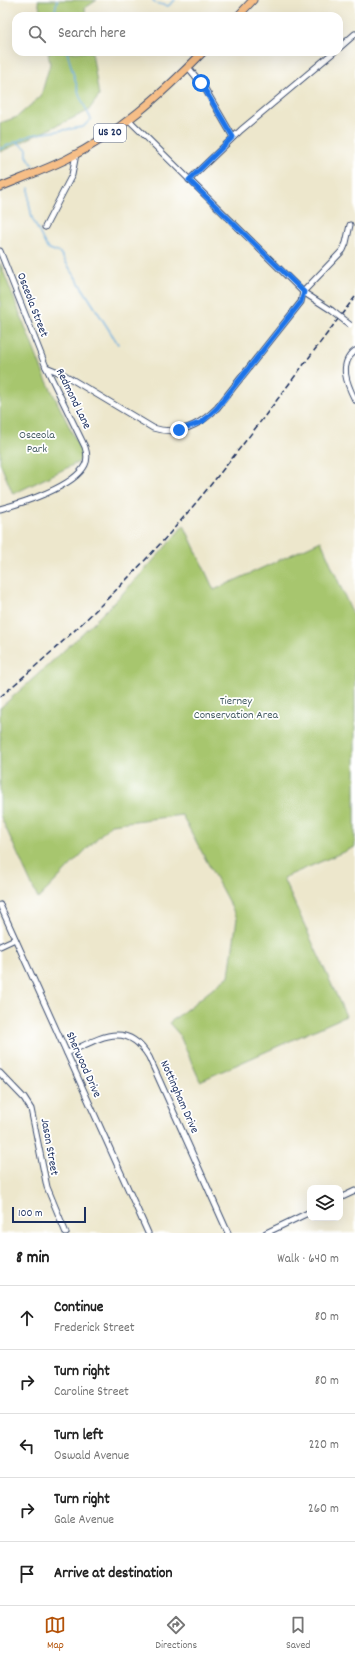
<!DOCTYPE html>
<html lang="en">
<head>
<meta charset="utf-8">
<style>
	body { margin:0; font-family:Dekko,sans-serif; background:#f6f6f6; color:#222 }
	.controls { position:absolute; right:12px; bottom:12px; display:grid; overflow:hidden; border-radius:8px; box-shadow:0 4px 16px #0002 }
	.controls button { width:36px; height:36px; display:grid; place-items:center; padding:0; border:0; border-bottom:1px solid #e0e0e0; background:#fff; color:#222; font:20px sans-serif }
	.scale { position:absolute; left:12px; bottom:10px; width:74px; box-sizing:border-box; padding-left:4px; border:2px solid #1b2f5e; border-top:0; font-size:11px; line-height:14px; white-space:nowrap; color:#1b2f5e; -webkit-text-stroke:3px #fff; paint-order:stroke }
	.stop { position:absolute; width:12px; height:12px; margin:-9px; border:3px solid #1a73e8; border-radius:50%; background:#fff }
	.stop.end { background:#1a73e8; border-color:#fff; box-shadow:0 1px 4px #0008 }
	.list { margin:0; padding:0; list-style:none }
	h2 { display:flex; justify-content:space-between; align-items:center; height:52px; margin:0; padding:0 16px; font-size:17px }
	h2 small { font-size:13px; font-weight:400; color:#767676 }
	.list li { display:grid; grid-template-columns:26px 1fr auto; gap:12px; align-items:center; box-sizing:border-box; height:64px; padding:0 16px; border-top:1px solid #e0e0e0 }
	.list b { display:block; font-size:15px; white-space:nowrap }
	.list p { margin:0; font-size:13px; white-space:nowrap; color:#767676 }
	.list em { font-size:13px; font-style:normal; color:#767676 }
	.icon { flex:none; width:22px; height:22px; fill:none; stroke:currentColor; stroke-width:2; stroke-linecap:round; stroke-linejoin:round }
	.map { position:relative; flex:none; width:355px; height:1233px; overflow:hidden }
	.search { position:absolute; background:#fff; box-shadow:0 4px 16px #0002; left:12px; right:12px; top:12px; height:44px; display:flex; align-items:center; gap:10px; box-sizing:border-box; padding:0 14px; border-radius:12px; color:#767676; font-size:15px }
	.sheet { height:372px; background:#fff }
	nav { display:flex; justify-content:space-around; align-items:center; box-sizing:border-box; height:56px; border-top:1px solid #e0e0e0; background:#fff; font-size:11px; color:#767676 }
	nav a { display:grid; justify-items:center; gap:2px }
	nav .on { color:#b45309 }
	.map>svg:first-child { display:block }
</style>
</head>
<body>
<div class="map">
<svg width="355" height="1233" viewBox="0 0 355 1233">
	<rect width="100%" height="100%" fill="#fff"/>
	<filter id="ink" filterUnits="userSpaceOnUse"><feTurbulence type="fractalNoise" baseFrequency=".025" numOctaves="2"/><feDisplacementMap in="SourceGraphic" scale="8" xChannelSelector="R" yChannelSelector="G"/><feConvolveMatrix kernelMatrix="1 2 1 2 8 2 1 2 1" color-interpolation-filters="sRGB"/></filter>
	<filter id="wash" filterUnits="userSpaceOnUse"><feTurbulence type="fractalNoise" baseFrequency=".012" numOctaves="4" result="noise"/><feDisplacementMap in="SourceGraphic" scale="16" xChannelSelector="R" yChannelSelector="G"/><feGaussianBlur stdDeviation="0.9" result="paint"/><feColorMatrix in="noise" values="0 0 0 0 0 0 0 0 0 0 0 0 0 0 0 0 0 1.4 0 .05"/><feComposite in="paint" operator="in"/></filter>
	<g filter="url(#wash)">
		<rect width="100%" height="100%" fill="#ede7cc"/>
		<g fill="#a7c66e" stroke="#617a66">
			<path d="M38 0H97L85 8 86 16H41Z"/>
			<path d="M48 52H92L99 96 88 111 0 152V123L17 117 41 96 50 64Z"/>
			<path d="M0 263 44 375 83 455 79 462 13 494 0 463Z"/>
			<path d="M184 525 214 590 321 541 355 620V847L283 878 346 1016 200 1081 179 1034 169 1023 229 976 237 918 182 815 111 824 38 899 0 815V708C65 651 129 592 184 525Z"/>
		</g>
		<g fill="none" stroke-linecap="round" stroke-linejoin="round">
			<g stroke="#67abdc" stroke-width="1.5">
				<path d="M153 0 155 3 168 6 175 0"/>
				<path d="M56 16 55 11 57 0"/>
				<path d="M17 142 27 149V156L33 165"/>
				<path d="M0 149 31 135 83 127 91 119 80 97 67 52"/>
				<path d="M29 188V202L32 218 47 248 60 253 118 344"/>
			</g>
		</g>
	</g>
	<g filter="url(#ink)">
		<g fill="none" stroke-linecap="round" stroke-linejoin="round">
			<defs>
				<g id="minor">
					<path d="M339 48 355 34"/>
					<path d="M188 67 204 87 233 137"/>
					<path d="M129 120 294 283 303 292 331 310"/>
					<path d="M189 180 241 130 334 52"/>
					<path d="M45 227 72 175 76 154"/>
					<path d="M0 251 46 367"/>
					<path d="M303 292 343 250 346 243 350 225"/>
					<path d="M355 351C338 364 347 384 355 400"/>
					<path d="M0 509C22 503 74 487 85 465 88 459 87 453 85 447L46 367 63 374 153 428C178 436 200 425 217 408L301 302 303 292"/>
					<path d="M0 905 148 1233"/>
					<path d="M0 946 15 939"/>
					<path d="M67 1053C99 1039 126 1019 149 1057L228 1233"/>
					<path d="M0 1073 24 1098 31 1109 47 1187 66 1233"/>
					<path d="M340 1198 355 1191"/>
					<path d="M266 1233 310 1212"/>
				</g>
				<g id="highway">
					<path d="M238 16 253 0"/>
					<path d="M0 187C22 178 44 170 65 160 118 134 162 94 203 52"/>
				</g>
			</defs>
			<use href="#minor" stroke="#3a4b6e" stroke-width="7"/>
			<use href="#highway" stroke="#3a4b6e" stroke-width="9"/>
			<use href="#minor" stroke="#fff" stroke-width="5"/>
			<use href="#highway" stroke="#f6be87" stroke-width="7"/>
			<path stroke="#1b2f5e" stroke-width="1.5" stroke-dasharray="6 3" stroke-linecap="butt" d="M0 697C60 646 117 592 170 533 236 458 294 376 355 297"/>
			<defs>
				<path id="minor-bridge" d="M331 310 350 325"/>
			</defs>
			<use href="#minor-bridge" stroke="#3a4b6e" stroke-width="7" stroke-linecap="butt"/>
			<use href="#minor-bridge" stroke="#fff" stroke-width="5"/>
		</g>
	</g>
	<g fill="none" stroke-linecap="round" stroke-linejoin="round" filter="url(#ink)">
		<path stroke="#1a73e8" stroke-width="5" d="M179 430 202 422 217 408 301 302 304 292 189 180 233 137 201 83"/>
	</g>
	<g text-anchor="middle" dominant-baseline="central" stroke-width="3.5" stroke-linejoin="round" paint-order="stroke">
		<rect fill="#fff" stroke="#5f6d8e" stroke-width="1" x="94" y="124" width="32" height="18" rx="3"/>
		<g font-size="11" font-weight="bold" fill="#1b2f5e">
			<text x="110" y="133">US 20</text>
		</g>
		<g font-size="12" fill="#1b2f5e" stroke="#fff">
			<text transform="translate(32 305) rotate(69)">Osceola Street</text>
			<text transform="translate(73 399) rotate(64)">Redmond Lane</text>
			<text transform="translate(83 1065) rotate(66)">Sherwood Drive</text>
			<text transform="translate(179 1097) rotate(66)">Nottingham Drive</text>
			<text transform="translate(49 1147) rotate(80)">Jason Street</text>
		</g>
		<g font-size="12" fill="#455c63" stroke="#fff">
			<text x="37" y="435">Osceola<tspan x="37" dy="14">Park</tspan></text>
			<text x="236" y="701">Tierney<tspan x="236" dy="14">Conservation Area</tspan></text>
		</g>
	</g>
</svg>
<div class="controls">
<button><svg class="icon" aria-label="layers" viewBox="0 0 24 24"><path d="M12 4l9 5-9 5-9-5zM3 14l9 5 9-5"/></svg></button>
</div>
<div class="scale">100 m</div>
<div class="stop" style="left:201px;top:83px"></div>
<div class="stop end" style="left:179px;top:430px"></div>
<div class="search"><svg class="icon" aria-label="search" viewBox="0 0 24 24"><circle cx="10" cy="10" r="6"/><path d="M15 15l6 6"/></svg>Search here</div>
</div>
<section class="sheet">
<h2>8 min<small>Walk · 640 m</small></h2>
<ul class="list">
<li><svg class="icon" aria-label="ahead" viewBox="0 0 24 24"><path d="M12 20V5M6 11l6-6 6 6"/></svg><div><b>Continue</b><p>Frederick Street</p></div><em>80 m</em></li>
<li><svg class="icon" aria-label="right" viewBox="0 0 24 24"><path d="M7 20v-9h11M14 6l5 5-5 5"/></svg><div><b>Turn right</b><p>Caroline Street</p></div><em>80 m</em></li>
<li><svg class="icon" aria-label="left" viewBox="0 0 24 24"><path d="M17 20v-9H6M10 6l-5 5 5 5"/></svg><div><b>Turn left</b><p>Oswald Avenue</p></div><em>220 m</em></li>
<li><svg class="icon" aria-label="right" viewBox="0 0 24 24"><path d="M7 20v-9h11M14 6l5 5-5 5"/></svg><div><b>Turn right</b><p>Gale Avenue</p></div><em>260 m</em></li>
<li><svg class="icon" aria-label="arrive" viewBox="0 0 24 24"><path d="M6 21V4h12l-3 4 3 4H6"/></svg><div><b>Arrive at destination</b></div></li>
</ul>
</section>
<nav>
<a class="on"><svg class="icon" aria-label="map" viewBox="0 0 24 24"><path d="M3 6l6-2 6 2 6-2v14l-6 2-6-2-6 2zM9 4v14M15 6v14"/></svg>Map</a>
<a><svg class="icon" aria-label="directions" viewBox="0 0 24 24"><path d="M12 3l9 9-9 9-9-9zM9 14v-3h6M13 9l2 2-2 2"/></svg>Directions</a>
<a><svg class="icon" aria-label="saved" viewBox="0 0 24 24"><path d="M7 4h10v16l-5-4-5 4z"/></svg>Saved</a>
</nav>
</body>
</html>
